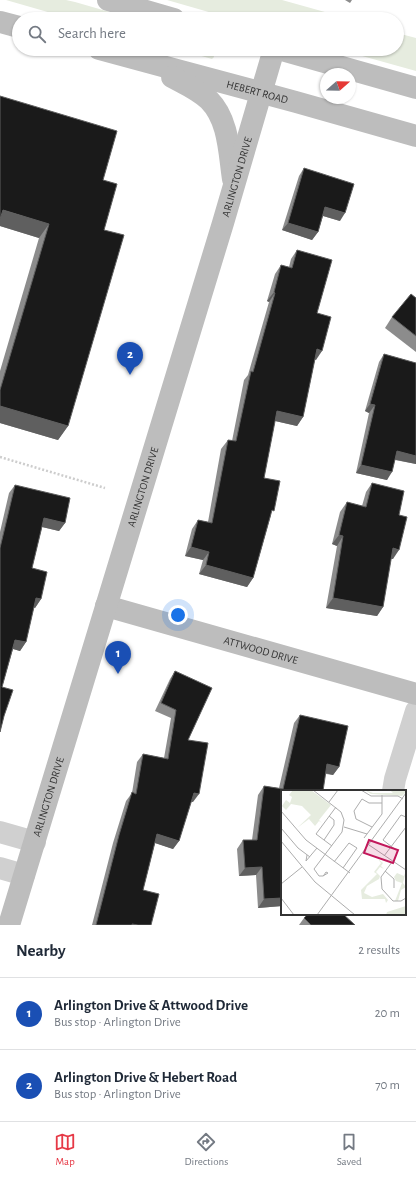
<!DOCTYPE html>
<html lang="en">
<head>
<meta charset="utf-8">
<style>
	body { margin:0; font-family:"Alegreya Sans",sans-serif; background:#f2f2f3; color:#1f2937 }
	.compass { position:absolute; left:320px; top:68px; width:36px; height:36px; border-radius:50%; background:#fff; box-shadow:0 1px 3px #0004; rotate:70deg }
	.you { position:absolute; left:178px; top:615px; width:14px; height:14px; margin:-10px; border:3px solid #fff; border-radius:50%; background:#1a73e8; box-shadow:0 0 0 6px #1a73e833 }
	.badge { display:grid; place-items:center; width:26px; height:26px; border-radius:50%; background:#e63946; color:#fff; font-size:13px; font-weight:700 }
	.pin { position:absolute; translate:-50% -33px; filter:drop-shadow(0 1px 2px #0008) }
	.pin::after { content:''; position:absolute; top:21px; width:14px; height:12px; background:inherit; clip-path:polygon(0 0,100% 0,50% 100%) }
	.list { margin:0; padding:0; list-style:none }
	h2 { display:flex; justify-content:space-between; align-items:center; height:52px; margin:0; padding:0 16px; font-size:17px }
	h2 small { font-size:13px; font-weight:400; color:#747a83 }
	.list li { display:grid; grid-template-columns:26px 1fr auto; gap:12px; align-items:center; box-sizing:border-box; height:72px; padding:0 16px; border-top:1px solid #e0e1e3 }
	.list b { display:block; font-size:15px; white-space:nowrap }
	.list p { margin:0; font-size:13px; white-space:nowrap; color:#747a83 }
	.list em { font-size:13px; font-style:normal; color:#747a83 }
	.icon { flex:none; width:22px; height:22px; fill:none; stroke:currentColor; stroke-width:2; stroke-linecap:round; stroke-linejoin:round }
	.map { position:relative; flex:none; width:416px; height:925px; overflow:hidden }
	.search { position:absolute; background:#fff; box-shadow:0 1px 3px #0004; left:12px; right:12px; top:12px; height:44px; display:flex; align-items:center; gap:10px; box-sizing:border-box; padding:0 14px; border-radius:22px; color:#747a83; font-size:15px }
	.sheet { height:196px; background:#fff }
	nav { display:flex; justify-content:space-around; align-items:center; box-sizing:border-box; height:56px; border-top:1px solid #e0e1e3; background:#fff; font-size:11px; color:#747a83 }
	nav a { display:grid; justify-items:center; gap:2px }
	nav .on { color:#e63946 }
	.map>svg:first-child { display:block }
</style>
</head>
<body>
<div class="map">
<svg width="416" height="925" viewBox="0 0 416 925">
	<rect width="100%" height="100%" fill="#fff"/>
	<g fill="#e6ecdf">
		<path d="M6 0H66L75 2 134 19H72Z"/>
		<path d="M167 0H282L350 19H233Z"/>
		<path d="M397 33 416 38V71L337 49H397Z"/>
		<path d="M177 49H212L214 57 212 59Z"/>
	</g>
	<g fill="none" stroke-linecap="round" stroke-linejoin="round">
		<path stroke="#cdcdcd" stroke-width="2.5" stroke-dasharray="2 2" stroke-linecap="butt" d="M0 457 105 488"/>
		<g stroke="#d0d0d0" stroke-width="22">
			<path d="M393 791 395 779 416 711"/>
			<path d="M0 832 35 842"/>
			<path d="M0 868 24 875"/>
		</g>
		<g stroke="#bdbdbd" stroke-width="22">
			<path d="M108 0 174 19"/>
			<path d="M0 22 19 27"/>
			<path id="s1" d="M99 49 296 102 416 136"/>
			<path d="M278 49 416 88"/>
			<path d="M172 77C185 84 199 90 209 100 229 120 229 153 233 179"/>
			<path id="s2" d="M106 606 416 694"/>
			<path id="s3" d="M9 925 223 223 274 49"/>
		</g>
	</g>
	<g fill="#8c8c8c">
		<path d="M345 0H352L350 3Z"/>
		<path d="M304 168 340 221 323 216 318 232 312 240 282 230 299 176Z"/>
		<path d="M103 180 104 230 68 426 58 440 0 423V371L39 238 0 226Z"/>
		<path d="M297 250 317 313 316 360 315 359 303 417 297 426 275 421 264 478 271 515 253 578 247 587 199 574 203 560 185 556 192 529 198 520 208 522 221 449 228 440 232 441 244 380 248 375 269 302 267 301 275 274 281 265 289 267 291 259Z"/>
		<path d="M416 298V352L385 328 392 317Z"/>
		<path d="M384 354 416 363V464L395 460 387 480 356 473 369 413 365 411 379 362Z"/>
		<path d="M372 483 399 515 393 559H391L383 607 377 616 326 608 337 546 332 544 340 512 347 502 362 506 366 492Z"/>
		<path d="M15 485 65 523 59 531 42 527 32 568 41 599 35 608 34 607 26 642 20 651 13 649 2 687 4 716 0 732V532L9 493Z"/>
		<path d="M175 671 188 740 193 802 191 801 179 841 173 849 155 843 143 890 151 925H92L113 843 126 801 132 793 137 762 143 754 164 758 171 718 155 711 170 679Z"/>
		<path d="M300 715 339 767 333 775 326 774 282 791V906L258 908 256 875 239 876 237 849 243 840H252L258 795 264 786 279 788 294 723Z"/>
		<path d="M304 918 355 925H299Z"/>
	</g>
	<g fill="#5f5f5f">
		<path d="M325 207 345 213 340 221 320 215Z"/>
		<path d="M3 210 49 224 39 238 0 226V214Z"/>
		<path d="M288 223 318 232 312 240 282 230Z"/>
		<path d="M274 292 275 293 269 302 267 301Z"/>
		<path d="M317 349 322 351 316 360 311 358Z"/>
		<path d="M370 404 375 405 369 413 365 411Z"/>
		<path d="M0 406 68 426 58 440 0 423Z"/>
		<path d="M277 411 303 417 297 426 271 420Z"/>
		<path d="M397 451 416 456V464L392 459Z"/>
		<path d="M361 465 392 472 387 480 356 473Z"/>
		<path d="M44 518 65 523 59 531 38 526Z"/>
		<path d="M339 535 343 536 337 546 332 544Z"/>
		<path d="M191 547 209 552 203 560 185 556Z"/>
		<path d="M393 548 399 550 393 559 387 558Z"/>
		<path d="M206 565 253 578 247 587 199 574Z"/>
		<path d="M36 598 41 599 35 608 30 606Z"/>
		<path d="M333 598 383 607 377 616 326 608Z"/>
		<path d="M15 640 26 642 20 651 10 648Z"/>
		<path d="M327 764 339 767 333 775 321 772Z"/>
		<path d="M194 793 199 794 193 802 188 801Z"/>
		<path d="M157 834 179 841 173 849 152 842Z"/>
		<path d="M262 867 256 875 239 876 245 868Z"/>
		<path d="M282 898V906L258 908 264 899Z"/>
	</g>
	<g fill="#1a1a1a" stroke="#5f5f5f">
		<path d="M0 96 117 131 103 180 117 184 104 230 124 235 68 426 0 406V390L49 224 3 210 0 219Z"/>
		<path d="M304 168 354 184 345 213 325 207 318 232 288 223Z"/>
		<path d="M297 250 332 260 317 313 331 317 322 351 317 349 303 417 277 411 264 478 280 481 274 511 272 510 253 578 206 565 209 552 191 547 198 520 212 523 228 440 236 441 251 371 253 372 275 293 274 292 281 265 292 268Z"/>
		<path d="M411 294 416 298V336L392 317Z"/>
		<path d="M384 354 416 363V456L397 451 392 472 361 465 375 405 370 404Z"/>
		<path d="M372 483 404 491 399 515 407 517 399 550 393 548 383 607 333 598 343 536 339 535 347 502 366 507Z"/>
		<path d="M15 485 70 498 65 523 44 518 32 568 47 572 41 599 36 598 26 642 15 640 2 687 13 690 4 716 0 732V548Z"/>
		<path d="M175 671 212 688 188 740 208 743 199 794 194 793 179 841 157 834 143 890 159 894 151 925H138L132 924V925H96L119 835 132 792 136 794 143 754 168 759 176 710 161 703Z"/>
		<path d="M300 715 348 726 339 767 327 764 323 791H282V898L264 899 262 867 245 868 243 840H257L264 786 283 789Z"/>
		<path d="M308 914H343L355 925H311L304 918Z"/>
	</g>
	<g text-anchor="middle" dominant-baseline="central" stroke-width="4" stroke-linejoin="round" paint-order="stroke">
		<g font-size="11" fill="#333" stroke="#fff">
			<text stroke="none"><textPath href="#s1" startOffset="164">HEBERT ROAD</textPath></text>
			<text stroke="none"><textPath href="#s3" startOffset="782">ARLINGTON DRIVE</textPath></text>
			<text stroke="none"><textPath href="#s3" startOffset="458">ARLINGTON DRIVE</textPath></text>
			<text stroke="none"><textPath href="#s2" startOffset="161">ATTWOOD DRIVE</textPath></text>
			<text stroke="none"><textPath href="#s3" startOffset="134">ARLINGTON DRIVE</textPath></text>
		</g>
	</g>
	<g transform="translate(281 790)">
		<rect width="125" height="125" fill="#fff"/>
		<path d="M12 0H30L50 15 38 30 41 33 38 31 34 36 28 29 16 38 30 25 21 16 10 14 5 20 1 16 5 10 9 13 11 7 8 5ZM84 0 92 3H112L109 0H125V2L121 6 90 4ZM97 69 102 73 100 76 103 79 99 77 95 82 99 86 98 89 86 96 83 103 91 107 102 104 107 110 105 113 104 109H81L80 100 96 84 93 82 100 73ZM125 81 122 93 125 97 120 100 117 111H114L121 93 115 91 113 87 116 83 123 86ZM125 116V125H105L106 122Z" fill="#e6ecdf"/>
		<path fill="none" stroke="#adadad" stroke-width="1" d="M32 0 60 22 63 30 61 42 33 79 38 86H42M80 0 90 6H117L122 9M48 12 57 0M0 21 25 50 69 83M63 37 86 44M91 37 75 29 73 21 81 9 88 13H101M0 38 17 58 29 67M83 48 101 24V5M43 50 53 35V30L48 26M0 51 34 92 74 125M88 55 125 80M51 56 35 44 55 17M115 60 102 50 120 25 125 27M26 65 25 71 36 58M103 66 125 37M53 72 68 53 76 58 62 78M111 72 100 87 101 99 112 111H120L125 108M104 81 113 89V98M45 82 47 83 42 86 43 85ZM0 94 21 77M0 108 13 125M36 125 125 3"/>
		<path fill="#c2185b" fill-opacity="0.15" stroke="#c2185b" stroke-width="2" d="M88 50 117 60 112 73 83 63Z"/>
		<rect width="125" height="125" fill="none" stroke="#333" stroke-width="2"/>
	</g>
</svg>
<svg class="compass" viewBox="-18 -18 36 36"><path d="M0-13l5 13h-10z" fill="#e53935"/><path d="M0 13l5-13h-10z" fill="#747a83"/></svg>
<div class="you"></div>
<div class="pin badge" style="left:118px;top:674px;background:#1a4fb4">1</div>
<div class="pin badge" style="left:130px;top:375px;background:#1a4fb4">2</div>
<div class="search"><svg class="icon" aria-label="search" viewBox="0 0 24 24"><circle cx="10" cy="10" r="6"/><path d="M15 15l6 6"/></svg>Search here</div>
</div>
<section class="sheet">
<h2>Nearby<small>2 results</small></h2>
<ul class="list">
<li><span class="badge" style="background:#1a4fb4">1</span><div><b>Arlington Drive &amp; Attwood Drive</b><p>Bus stop · Arlington Drive</p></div><em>20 m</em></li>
<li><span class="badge" style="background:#1a4fb4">2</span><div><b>Arlington Drive &amp; Hebert Road</b><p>Bus stop · Arlington Drive</p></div><em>70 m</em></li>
</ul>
</section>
<nav>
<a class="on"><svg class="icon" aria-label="map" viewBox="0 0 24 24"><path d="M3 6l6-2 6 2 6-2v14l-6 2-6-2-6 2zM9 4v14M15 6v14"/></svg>Map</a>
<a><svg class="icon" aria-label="directions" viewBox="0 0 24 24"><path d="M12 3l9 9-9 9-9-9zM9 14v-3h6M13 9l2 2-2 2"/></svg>Directions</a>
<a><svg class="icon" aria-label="saved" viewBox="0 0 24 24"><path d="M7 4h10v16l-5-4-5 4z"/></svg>Saved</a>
</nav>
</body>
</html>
